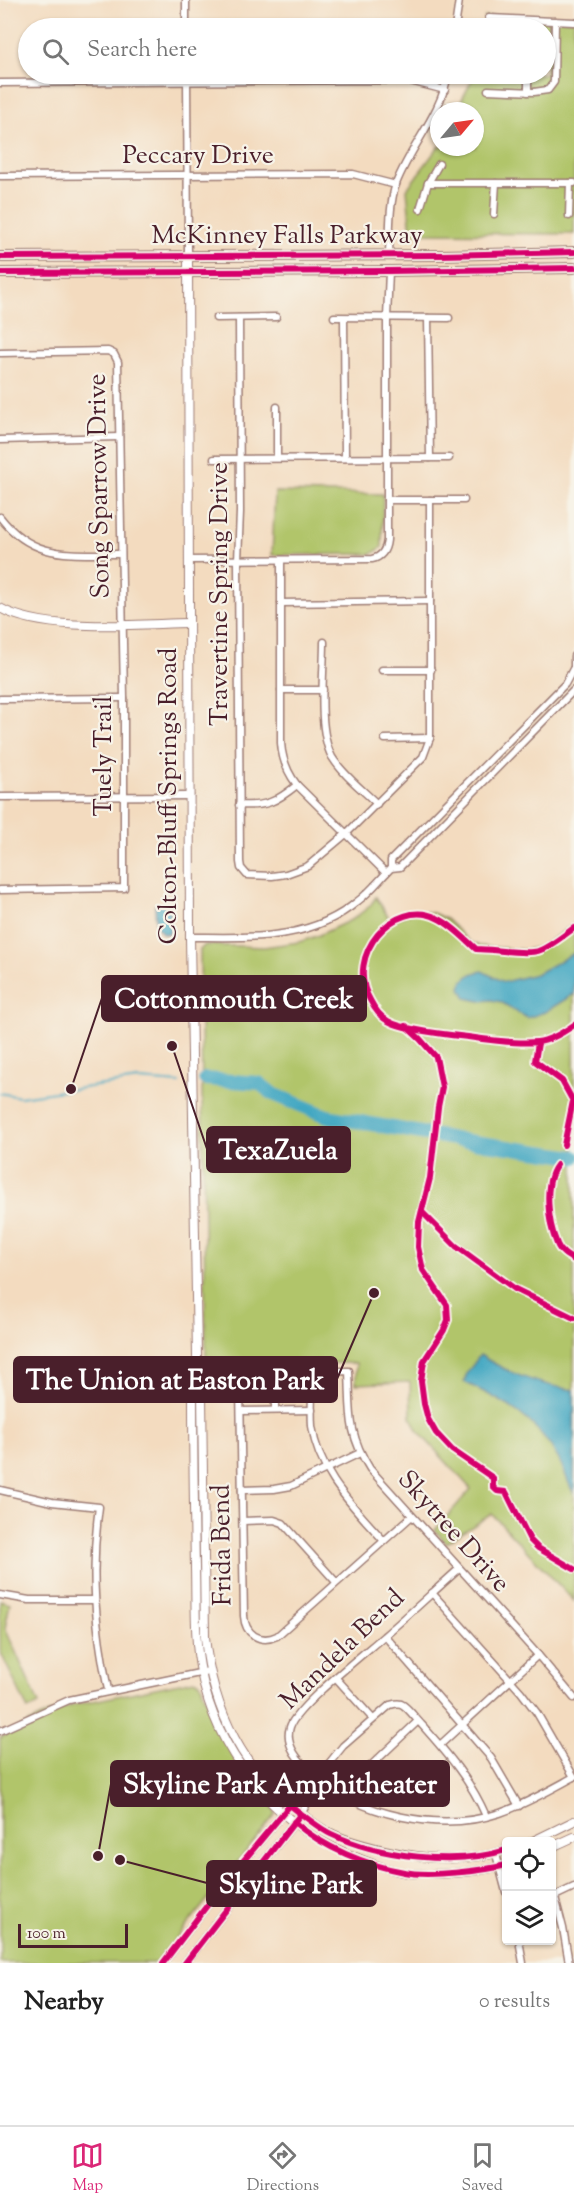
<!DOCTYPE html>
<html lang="en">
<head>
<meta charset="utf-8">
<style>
	body { margin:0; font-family:"Sorts Mill Goudy",serif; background:#f6f6f6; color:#222 }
	.controls { position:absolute; right:18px; bottom:18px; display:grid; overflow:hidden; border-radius:6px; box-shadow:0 2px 4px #0004 }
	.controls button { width:54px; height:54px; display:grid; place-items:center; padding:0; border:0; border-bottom:2px solid #e0e0e0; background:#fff; color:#222; font:30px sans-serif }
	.compass { position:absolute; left:430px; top:102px; width:54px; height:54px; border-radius:50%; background:#fff; box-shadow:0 2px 4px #0004; rotate:61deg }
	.scale { position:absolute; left:18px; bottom:15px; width:110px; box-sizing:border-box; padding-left:6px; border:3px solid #4a1f2b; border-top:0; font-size:16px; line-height:21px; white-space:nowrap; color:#4a1f2b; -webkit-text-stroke:4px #f7f3e8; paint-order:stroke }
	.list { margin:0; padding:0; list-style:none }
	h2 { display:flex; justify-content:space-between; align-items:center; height:78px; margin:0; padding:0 24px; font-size:26px }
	h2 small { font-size:20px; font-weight:400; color:#767676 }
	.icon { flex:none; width:33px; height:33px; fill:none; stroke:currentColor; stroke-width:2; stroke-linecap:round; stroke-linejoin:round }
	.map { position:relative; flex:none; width:574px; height:1963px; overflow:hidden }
	.search { position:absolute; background:#fff; box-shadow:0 2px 4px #0004; left:18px; right:18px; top:18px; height:66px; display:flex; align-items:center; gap:15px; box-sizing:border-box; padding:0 21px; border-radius:33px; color:#767676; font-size:22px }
	.sheet { height:162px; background:#fff }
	nav { display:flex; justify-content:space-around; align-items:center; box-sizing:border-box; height:84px; border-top:2px solid #e0e0e0; background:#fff; font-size:16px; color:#767676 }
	nav a { display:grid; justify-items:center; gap:3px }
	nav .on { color:#db2777 }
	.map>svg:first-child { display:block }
</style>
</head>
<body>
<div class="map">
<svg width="574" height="1963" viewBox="0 0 574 1963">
	<rect width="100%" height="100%" fill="#f7f3e8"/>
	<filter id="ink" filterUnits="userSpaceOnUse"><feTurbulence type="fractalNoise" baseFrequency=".0167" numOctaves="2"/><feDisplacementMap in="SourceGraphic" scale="12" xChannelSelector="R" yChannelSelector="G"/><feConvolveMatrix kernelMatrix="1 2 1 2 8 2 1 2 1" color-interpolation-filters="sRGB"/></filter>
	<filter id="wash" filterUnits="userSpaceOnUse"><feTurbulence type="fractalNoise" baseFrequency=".008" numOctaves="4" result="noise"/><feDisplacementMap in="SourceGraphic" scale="24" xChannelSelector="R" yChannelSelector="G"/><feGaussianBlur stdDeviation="1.35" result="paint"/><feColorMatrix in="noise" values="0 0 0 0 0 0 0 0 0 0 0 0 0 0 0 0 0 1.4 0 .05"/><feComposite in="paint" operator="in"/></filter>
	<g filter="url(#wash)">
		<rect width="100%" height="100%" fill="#f3dbbf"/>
		<g fill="#b1c56a" stroke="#7e724a" stroke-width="1.5">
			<path d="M485 17 574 20V234L411 233 407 189 439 146 475 147V111H456L475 74H546V28H484Z"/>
			<path d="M275 492 383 494 382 547 372 554 272 555Z"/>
			<path d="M376 897 390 920 419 911 433 913 446 919 470 942 479 946 525 950 535 948 545 944 574 924V1601L492 1514 446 1543 435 1530 471 1489 417 1430 411 1417 410 1382 356 1384V1363L218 1365 209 1364 206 1359 200 950 205 945 264 947 299 942 317 936 353 919 370 906Z"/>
			<path d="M0 1600 10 1603 5 1628 39 1704 28 1710 0 1651Z"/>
			<path d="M194 1680 200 1682 216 1727 275 1810V1815L157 1963H0V1738L49 1713 74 1705Z"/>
		</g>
		<g fill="#42a7c2" stroke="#466376" stroke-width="1.5">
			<path d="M155 905H169L170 933 163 934 156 926Z"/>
			<path d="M574 953V994L545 1012 527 1018 501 1002 492 1000 480 1001 466 998 461 988 463 981 471 974 482 971 504 982 536 974Z"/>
			<path d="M480 1355C509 1374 540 1385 574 1390V1494C568 1484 565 1471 559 1460 537 1418 505 1402 464 1382L467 1373Z"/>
		</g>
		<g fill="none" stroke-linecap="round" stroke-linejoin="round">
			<path stroke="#42a7c2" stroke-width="2" d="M0 1093 20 1097 138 1080 180 1083"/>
			<path stroke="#42a7c2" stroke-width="14" d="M205 1079 259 1083 273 1094 327 1116 454 1139 574 1157"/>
		</g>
	</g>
	<g filter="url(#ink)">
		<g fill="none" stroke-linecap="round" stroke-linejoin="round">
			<defs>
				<g id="minor">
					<path d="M186 0V28"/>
					<path d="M489 18 574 22"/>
					<path d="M455 28 459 0"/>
					<path d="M187 74 188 256"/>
					<path d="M0 83 384 80 410 81 445 90"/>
					<path d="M488 90 534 92 548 90 554 82 555 21"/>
					<path d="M528 92V74"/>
					<path d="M0 176 353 174 396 185"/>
					<path d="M428 183 439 164"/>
					<path d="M420 209 428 183H574"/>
					<path d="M494 214 496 183"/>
					<path d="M569 216 570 183"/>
					<path d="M389 254C390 231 389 204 396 184 411 145 441 115 448 74"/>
					<path d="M334 317 449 318"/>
					<path d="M216 318 276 317"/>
					<path d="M239 318 240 512 238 560 240 862 241 868 247 875 272 876 286 874 308 866 346 834 423 757 430 738V500"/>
					<path d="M344 318 345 458"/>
					<path d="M428 318 430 458"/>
					<path d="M0 353 108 351 114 354 118 362 124 698V888L0 890"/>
					<path d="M0 440 119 437"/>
					<path d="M277 458V407"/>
					<path d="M214 459 449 458"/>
					<path d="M387 500H464"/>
					<path d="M0 517C34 561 71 553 121 554"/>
					<path d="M189 560 372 559C382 557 386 550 387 540V318L389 271"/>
					<path d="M281 561V743C282 759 287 772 297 785L386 873"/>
					<path d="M281 603 430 601"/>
					<path d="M324 642C324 673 317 729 332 757 343 775 362 789 377 804"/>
					<path d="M574 656V670"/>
					<path d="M382 670H431"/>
					<path d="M281 690H323"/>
					<path d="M0 699 124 698"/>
					<path d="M385 739 430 738"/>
					<path d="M0 797 190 796"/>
					<path d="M239 805C266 807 276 802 297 785"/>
					<path d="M391 868V860L565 684 573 669"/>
					<path d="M190 937C249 937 310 942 358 901 370 892 380 879 391 868L400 867 574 690"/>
					<path d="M275 1371V1410"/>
					<path d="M198 1372 349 1371C351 1412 347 1433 370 1469L538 1655 574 1698"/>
					<path d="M312 1388C312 1400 311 1413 312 1426 318 1473 353 1506 383 1540"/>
					<path d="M240 1389 244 1616C245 1634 260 1644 277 1636L412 1516"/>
					<path d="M241 1411 312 1410"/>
					<path d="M0 1490 52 1502 99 1507C90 1573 95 1626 108 1690"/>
					<path d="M242 1490 274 1489 291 1486 360 1453"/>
					<path d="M243 1521 274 1520 283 1523 336 1582"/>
					<path d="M459 1569C434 1591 410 1614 384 1636 366 1652 296 1707 290 1727 284 1746 300 1762 312 1773 359 1816 440 1833 500 1813 526 1804 550 1790 574 1777"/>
					<path d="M432 1593 521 1692 537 1713 574 1777"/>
					<path d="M0 1595 29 1600H94"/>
					<path d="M385 1636 491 1758 519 1806"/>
					<path d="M336 1678 373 1719"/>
					<path d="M0 1731 69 1700 209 1671"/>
					<path d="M440 1745 538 1655"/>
					<path d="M347 1797 362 1774 418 1721"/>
					<path d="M290 1805 314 1775 322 1772 343 1746 390 1705C394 1704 399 1702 403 1705 410 1710 416 1719 422 1725 448 1754 471 1781 486 1816"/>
					<path d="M301 1814 322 1778"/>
					<path d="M496 1854 506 1892"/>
					<path d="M553 1897 574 1887"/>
					<path d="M555 1897 563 1928 569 1963"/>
					<path d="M519 1940 523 1963"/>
				</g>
				<g id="tertiary">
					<path d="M188 256 190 937 197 1356 202 1395 205 1637C212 1709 244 1776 306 1817 314 1823 323 1830 333 1834 350 1842 371 1847 389 1851 427 1860 470 1862 506 1850"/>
					<path d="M0 608C45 633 137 624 189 623"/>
					<path d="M197 1376 193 1395C193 1453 194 1510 195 1568 196 1602 194 1639 201 1672 216 1750 273 1823 346 1853 365 1861 387 1870 407 1873 434 1876 480 1872 506 1865"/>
					<path d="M531 1842 574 1821"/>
					<path d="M552 1847 574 1837"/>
					<path d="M163 1963 219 1890 285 1811"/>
					<path d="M185 1963 296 1820"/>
				</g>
				<g id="secondary">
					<path d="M0 257 441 255 574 252"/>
					<path d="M0 273 389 271 574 268"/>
				</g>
			</defs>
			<use href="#minor" stroke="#9e7d75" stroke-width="9"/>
			<use href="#tertiary" stroke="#9e7d75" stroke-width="10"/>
			<use href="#secondary" stroke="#9e7d75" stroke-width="12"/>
			<use href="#minor" stroke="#fff" stroke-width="6"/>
			<use href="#tertiary" stroke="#fff" stroke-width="8"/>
			<use href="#secondary" stroke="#fde4d1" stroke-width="9"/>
			<defs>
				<g id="cycleway">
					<path d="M0 257 441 255 574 252"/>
					<path d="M0 273 389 271 574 268"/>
					<path d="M574 928C563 936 550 947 538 951 525 955 492 949 476 949 464 938 452 925 437 918 394 897 344 956 370 1000 374 1008 379 1016 388 1021 403 1030 449 1035 468 1037 488 1040 517 1044 537 1042 549 1041 564 1032 574 1025"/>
					<path d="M406 1026 420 1039 436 1057 442 1087 438 1107 430 1178 419 1222 418 1247 423 1270 447 1305 448 1320 444 1330 424 1361 421 1381 424 1404 428 1419 436 1433 452 1450 493 1478V1487L497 1491 506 1492 530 1540 538 1548 574 1569"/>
					<path d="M538 1043 535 1061 562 1081 573 1101 564 1145"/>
					<path d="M557 1165C543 1183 548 1223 557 1244 560 1252 567 1256 574 1260"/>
					<path d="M422 1212 456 1246 515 1289 574 1318"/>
					<path d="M294 1822C324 1848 366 1865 404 1872 427 1877 484 1871 506 1865"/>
					<path d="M163 1963 219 1890 290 1805C303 1815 317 1827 331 1834 379 1857 456 1866 506 1850"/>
					<path d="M185 1963 299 1816"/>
				</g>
			</defs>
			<use href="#cycleway" stroke="#f7f3e8" stroke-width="10"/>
			<use href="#cycleway" stroke="#d6006c" stroke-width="6"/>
		</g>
	</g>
	<g text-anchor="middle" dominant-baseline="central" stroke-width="4.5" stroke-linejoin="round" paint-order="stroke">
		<g font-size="26" fill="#4a1f2b" stroke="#f7f3e8">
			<text x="198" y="156">Peccary Drive</text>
			<text x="287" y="236">McKinney Falls Parkway</text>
			<text transform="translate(100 486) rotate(-91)">Song Sparrow Drive</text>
			<text transform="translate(220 594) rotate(-90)">Travertine Spring Drive</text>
			<text transform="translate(104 756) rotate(-90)">Tuely Trail</text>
			<text transform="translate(169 796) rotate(-90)">Colton-Bluff Springs Road</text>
			<text transform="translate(453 1532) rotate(48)">Skytree Drive</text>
			<text transform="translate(223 1545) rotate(-91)">Frida Bend</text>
			<text transform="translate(343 1650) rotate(-44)">Mandela Bend</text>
		</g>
	</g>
	<path fill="none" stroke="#4a1f2b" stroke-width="2" d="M71 1089L102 998M172 1046L207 1149M374 1293L337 1379M98 1856L111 1784M120 1860L207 1883"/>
	<g fill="#4a1f2b" stroke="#f7f3e8" stroke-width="2">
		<circle cx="71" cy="1089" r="6"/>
		<circle cx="172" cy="1046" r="6"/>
		<circle cx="374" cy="1293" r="6"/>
		<circle cx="98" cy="1856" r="6"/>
		<circle cx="120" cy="1860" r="6"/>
	</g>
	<g fill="#4a1f2b" stroke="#4a1f2b" stroke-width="2">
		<rect x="102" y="976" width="264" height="45" rx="6"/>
		<rect x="207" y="1127" width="143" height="45" rx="6"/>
		<rect x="14" y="1357" width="323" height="45" rx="6"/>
		<rect x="111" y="1761" width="338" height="45" rx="6"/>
		<rect x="207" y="1861" width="169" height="45" rx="6"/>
	</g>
	<g font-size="27" text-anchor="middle" font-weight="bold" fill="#fff">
		<text x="234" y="1008">Cottonmouth Creek</text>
		<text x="278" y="1159">TexaZuela</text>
		<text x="175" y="1389">The Union at Easton Park</text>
		<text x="280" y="1793">Skyline Park Amphitheater</text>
		<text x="291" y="1893">Skyline Park</text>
	</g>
</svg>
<div class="controls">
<button><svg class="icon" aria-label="locate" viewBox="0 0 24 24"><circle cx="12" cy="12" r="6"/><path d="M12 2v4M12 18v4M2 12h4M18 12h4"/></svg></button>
<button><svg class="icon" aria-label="layers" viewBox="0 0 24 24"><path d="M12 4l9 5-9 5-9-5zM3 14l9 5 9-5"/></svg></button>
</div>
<svg class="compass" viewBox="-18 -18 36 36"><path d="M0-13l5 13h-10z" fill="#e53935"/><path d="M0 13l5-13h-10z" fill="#767676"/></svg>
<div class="scale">100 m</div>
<div class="search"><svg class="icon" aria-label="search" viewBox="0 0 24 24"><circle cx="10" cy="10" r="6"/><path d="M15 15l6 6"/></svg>Search here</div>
</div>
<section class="sheet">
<h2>Nearby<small>0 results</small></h2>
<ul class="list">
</ul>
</section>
<nav>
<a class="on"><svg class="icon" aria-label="map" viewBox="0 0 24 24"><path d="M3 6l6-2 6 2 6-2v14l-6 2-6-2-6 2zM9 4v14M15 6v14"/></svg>Map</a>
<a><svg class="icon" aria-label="directions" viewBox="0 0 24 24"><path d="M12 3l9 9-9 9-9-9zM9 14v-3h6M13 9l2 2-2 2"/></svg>Directions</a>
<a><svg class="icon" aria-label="saved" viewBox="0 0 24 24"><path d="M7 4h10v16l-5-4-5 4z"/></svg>Saved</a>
</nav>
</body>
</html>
